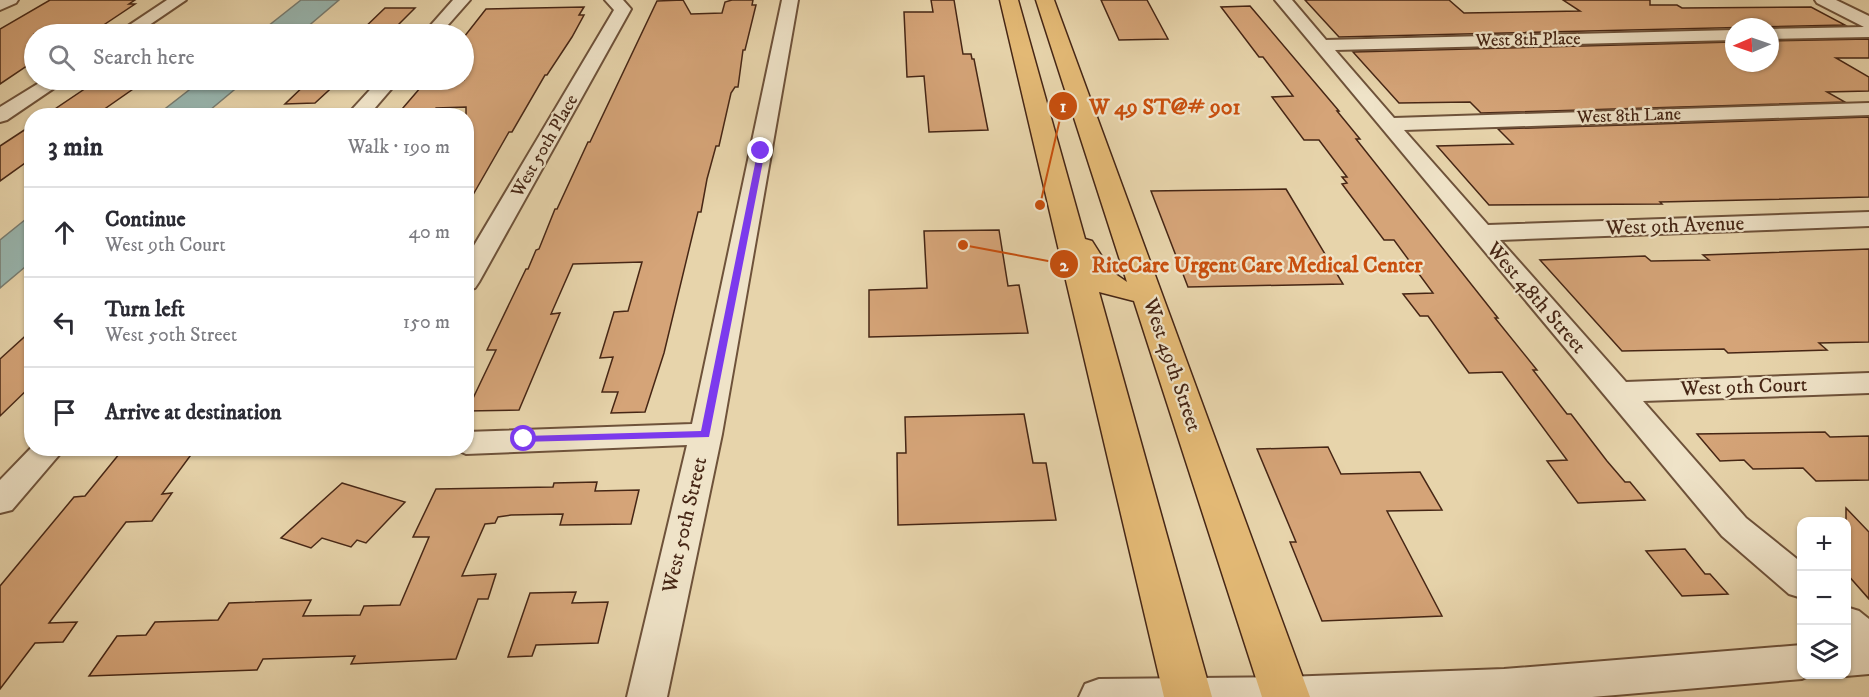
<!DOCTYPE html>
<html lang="en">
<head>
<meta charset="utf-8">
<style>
	body { margin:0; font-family:"IM FELL DW Pica",serif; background:#f7f7f7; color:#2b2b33 }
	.controls { position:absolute; right:18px; bottom:18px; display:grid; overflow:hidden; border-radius:12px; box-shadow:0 2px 4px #0004 }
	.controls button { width:54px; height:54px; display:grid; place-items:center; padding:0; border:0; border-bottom:2px solid #e1e1e2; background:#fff; color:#2b2b33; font:30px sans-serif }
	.compass { position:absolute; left:1725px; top:18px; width:54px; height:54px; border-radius:50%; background:#fff; box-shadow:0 2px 4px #0004; rotate:268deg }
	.stop { position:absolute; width:18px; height:18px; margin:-14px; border:4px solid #7c3aed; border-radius:50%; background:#fff }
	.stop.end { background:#7c3aed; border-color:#fff; box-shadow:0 2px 6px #0008 }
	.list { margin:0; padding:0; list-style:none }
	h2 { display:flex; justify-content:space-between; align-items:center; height:78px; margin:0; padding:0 24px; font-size:26px }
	h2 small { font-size:20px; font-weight:400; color:#7c7c81 }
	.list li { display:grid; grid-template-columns:39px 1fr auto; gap:18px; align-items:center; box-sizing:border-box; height:90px; padding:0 24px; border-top:2px solid #e1e1e2 }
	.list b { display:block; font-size:22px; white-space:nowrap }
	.list p { margin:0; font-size:20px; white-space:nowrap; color:#7c7c81 }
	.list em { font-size:20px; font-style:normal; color:#7c7c81 }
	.icon { flex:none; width:33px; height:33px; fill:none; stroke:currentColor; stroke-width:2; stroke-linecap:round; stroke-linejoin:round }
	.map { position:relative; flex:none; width:1869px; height:697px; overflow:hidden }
	.search { position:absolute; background:#fff; box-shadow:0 2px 4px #0004; left:24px; top:24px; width:450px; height:66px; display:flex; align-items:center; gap:15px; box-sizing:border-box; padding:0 21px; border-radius:33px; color:#7c7c81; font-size:22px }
	.panel { position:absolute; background:#fff; box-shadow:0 2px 4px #0004; left:24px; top:108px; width:450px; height:348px; border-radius:24px }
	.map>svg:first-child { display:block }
</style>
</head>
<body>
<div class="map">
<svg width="1869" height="697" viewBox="0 0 1869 697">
	<rect width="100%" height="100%" fill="#e7d4ab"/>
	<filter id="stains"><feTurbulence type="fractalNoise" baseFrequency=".00333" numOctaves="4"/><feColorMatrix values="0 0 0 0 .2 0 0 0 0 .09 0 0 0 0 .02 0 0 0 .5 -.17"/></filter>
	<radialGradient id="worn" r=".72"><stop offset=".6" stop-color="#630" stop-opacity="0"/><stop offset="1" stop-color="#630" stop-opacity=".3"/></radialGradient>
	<g fill="#98b7b1" stroke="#777d73" stroke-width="1.5">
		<path d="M301 0H339L299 34H258Z"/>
		<path d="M202 80H246L204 115H157Z"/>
		<path d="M31 215V262L0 288V240Z"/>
	</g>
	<g fill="#d5a478" stroke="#462615" stroke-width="1.5">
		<path d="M50 0H135L129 4H135L99 28H94L84 34H34V61L0 84V29Z"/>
		<path d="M683 0 691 14 722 13 725 2 732 0H753L752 5H756L745 50H743L738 87H735L731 93 719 146H716L707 179 701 212H698L664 353 645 412 611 413 618 392H602L613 357 600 358 614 312 628 311 642 262 573 264 551 314 560 313 519 410 467 411 496 350H487L526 269H528L536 250 539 249 555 209H557L588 142H590L657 1Z"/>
		<path d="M931 0H954L963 54H971L972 59H974L988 130 929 132 924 76 907 77 904 12H933Z"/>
		<path d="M1101 0H1147L1168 39 1119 40Z"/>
		<path d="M1305 0H1449L1464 13 1580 11 1563 0H1650V5H1677L1682 8 1811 7 1845 25 1339 37Z"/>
		<path d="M1250 6 1339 111H1337L1360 139H1356L1498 318H1495L1537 370H1533L1567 414H1571L1607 461 1625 482H1630L1645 500 1578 503 1547 461 1567 460 1502 372 1469 373 1428 316H1420L1403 294 1433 293 1394 240H1384L1342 184 1347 183 1342 177H1347L1319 140H1304L1272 97 1293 96 1263 57H1259L1221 7Z"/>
		<path d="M584 7 579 15H584L572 37 547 75H545L512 132H509L466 207V107L436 108 430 116H396L427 80H464V37L486 9Z"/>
		<path d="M385 8H415L389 34H358Z"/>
		<path d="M1869 39V58H1836L1869 77V91L1827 92 1845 102 1481 113 1470 102 1399 103 1353 52 1734 42V63H1770V41Z"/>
		<path d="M98 80H146L103 110 52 111Z"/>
		<path d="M310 80H340L315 103 285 104Z"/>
		<path d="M1869 117V197L1660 202 1662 204 1489 205 1437 146 1513 144 1498 129Z"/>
		<path d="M32 125V158L0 181V146Z"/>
		<path d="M1286 189 1343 284 1188 287 1151 191Z"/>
		<path d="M999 230 1008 286 1019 285 1028 333 869 337V290L927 288 924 231Z"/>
		<path d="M1869 249V342L1819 343 1827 350 1728 353 1724 349 1622 351 1540 260 1645 256 1651 261 1709 260 1703 255Z"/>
		<path d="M32 330V385L0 416V359Z"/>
		<path d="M1024 414 1033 463H1046L1056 520 898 525 897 453H906L905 417Z"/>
		<path d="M1825 432 1830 437 1869 436V480L1816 481 1803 468 1753 469 1744 460 1720 461 1697 434Z"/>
		<path d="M1328 447 1341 474 1420 472 1442 510 1387 511 1442 616 1322 621 1290 542H1296L1257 449Z"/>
		<path d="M124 448H196L162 494 172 493 152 521 126 522 49 623 77 622 63 642 35 643 0 689V586L74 497 85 496Z"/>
		<path d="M597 482 595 491 639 490 631 524 560 525 563 514 511 515 498 517 495 523 485 524 462 576 496 574 488 599H478L456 659 351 664 355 656 263 659 257 670 89 676 117 636 146 635 155 622 218 620 229 603 311 600 303 616 360 615 364 606 400 605 429 537H413L436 489 553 487 554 483Z"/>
		<path d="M342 483 405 502 366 543 357 540 351 547 322 538 311 548 281 538Z"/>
		<path d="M1846 508 1869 532V599L1846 573Z"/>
		<path d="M1685 549 1705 574H1710L1728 594 1682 596 1646 551Z"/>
		<path d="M576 592 572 603 608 602 598 643 536 645 532 656 508 657 530 593Z"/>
	</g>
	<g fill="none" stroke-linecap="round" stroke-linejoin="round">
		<defs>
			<g id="minor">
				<path d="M0 0H18L16 3 0 10Z"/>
				<path d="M167 0H186L136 34H116Z"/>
				<path d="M453 0H470L440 34H423Z"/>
				<path d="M605 0H623L631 9 479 282 475 288 466 290V259L614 10Z"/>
				<path d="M782 0H798L722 434 667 697H627L687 445 466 454 453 448H466V432L692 424Z"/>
				<path d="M1275 0H1292L1326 40 1734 30V40L1335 50 1394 118 1869 103V115L1404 130 1488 225 1869 212V226L1500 240 1626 382 1869 373V393L1643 401 1746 518 1802 563V598L1789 594 1722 536Z"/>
				<path d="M1815 0H1836L1869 16V37L1770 39V29L1864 27 1817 3Z"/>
				<path d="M44 80H66L7 120 0 122V107Z"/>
				<path d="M379 80H399L368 116H346Z"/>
				<path d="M32 447V448H65L12 510 0 513V480Z"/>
				<path d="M1846 607 1859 611 1869 619V674L1846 676 1842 674H1846Z"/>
				<path d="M1802 645V674H1814L1802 679 1592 697H1079L1085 684 1099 679 1285 677 1504 669Z"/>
			</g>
			<path id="major" d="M1000 0H1018L1085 239 1092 241 1111 271 1127 282 1036 0H1054L1310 697H1262L1134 301 1099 292 1212 697H1164Z"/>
		</defs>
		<use href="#minor" stroke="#6e523a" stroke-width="4"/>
		<use href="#major" stroke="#462615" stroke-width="3"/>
		<use href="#minor" fill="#efe3c8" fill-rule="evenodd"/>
		<use href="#major" fill="#e4ba76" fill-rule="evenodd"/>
	</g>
	<path fill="#7c3aed" d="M758 149 765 151 709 437 520 442V437L524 436 701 431Z"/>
	<g text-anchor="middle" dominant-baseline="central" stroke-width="4.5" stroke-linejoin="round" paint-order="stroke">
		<g font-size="18" fill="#462615" stroke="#efe3c8">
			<text transform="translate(1528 40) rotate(-1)">West 8th Place</text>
			<text transform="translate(1629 116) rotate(-2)">West 8th Lane</text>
			<text transform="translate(545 146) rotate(-60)">West 50th Place</text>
		</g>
		<g font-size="21" fill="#462615" stroke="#efe3c8">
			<text transform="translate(1675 226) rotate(-2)">West 9th Avenue</text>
			<text transform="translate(1536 298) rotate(49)">West 48th Street</text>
			<text transform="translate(1172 365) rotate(71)">West 49th Street</text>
			<text transform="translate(1744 387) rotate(-2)">West 9th Court</text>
			<text transform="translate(685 525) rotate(-77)">West 50th Street</text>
		</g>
	</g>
	<path fill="none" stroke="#c84f0e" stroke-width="2" d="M1040 205L1063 106M963 245L1064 264"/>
	<g fill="#c84f0e" stroke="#efe3c8" stroke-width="2">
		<circle cx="1040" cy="205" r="6"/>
		<circle cx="963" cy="245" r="6"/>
		<circle cx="1063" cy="106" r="15"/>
		<circle cx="1064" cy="264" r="15"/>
	</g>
	<g font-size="18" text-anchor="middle" font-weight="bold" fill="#fff">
		<text x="1063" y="112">1</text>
		<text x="1064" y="271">2</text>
	</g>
	<g font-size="22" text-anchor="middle" font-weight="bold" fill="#c84f0e" stroke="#efe3c8" stroke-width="4.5" stroke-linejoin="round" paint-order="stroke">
		<text x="1165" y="114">W 49 ST@# 901</text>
		<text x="1257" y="272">RiteCare Urgent Care Medical Center</text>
	</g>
	<rect width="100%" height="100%" filter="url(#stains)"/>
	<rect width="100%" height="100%" fill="url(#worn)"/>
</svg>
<div class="controls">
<button>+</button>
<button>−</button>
<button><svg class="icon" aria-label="layers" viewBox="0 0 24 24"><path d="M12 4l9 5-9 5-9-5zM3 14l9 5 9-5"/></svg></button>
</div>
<svg class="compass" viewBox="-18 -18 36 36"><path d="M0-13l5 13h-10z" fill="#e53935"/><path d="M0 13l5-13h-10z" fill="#7c7c81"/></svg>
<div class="stop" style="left:524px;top:439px"></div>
<div class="stop end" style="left:761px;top:151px"></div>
<div class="search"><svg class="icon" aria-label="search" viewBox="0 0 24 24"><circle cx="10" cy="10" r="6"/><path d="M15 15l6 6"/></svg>Search here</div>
<section class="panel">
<h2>3 min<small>Walk · 190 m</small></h2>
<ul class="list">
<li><svg class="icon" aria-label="ahead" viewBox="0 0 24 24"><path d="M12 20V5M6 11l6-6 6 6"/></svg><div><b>Continue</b><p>West 9th Court</p></div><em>40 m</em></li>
<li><svg class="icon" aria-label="left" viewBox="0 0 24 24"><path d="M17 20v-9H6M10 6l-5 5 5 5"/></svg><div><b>Turn left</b><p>West 50th Street</p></div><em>150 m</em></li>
<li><svg class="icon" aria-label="arrive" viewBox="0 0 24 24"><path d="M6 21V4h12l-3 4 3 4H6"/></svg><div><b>Arrive at destination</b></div></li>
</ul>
</section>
</div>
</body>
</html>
